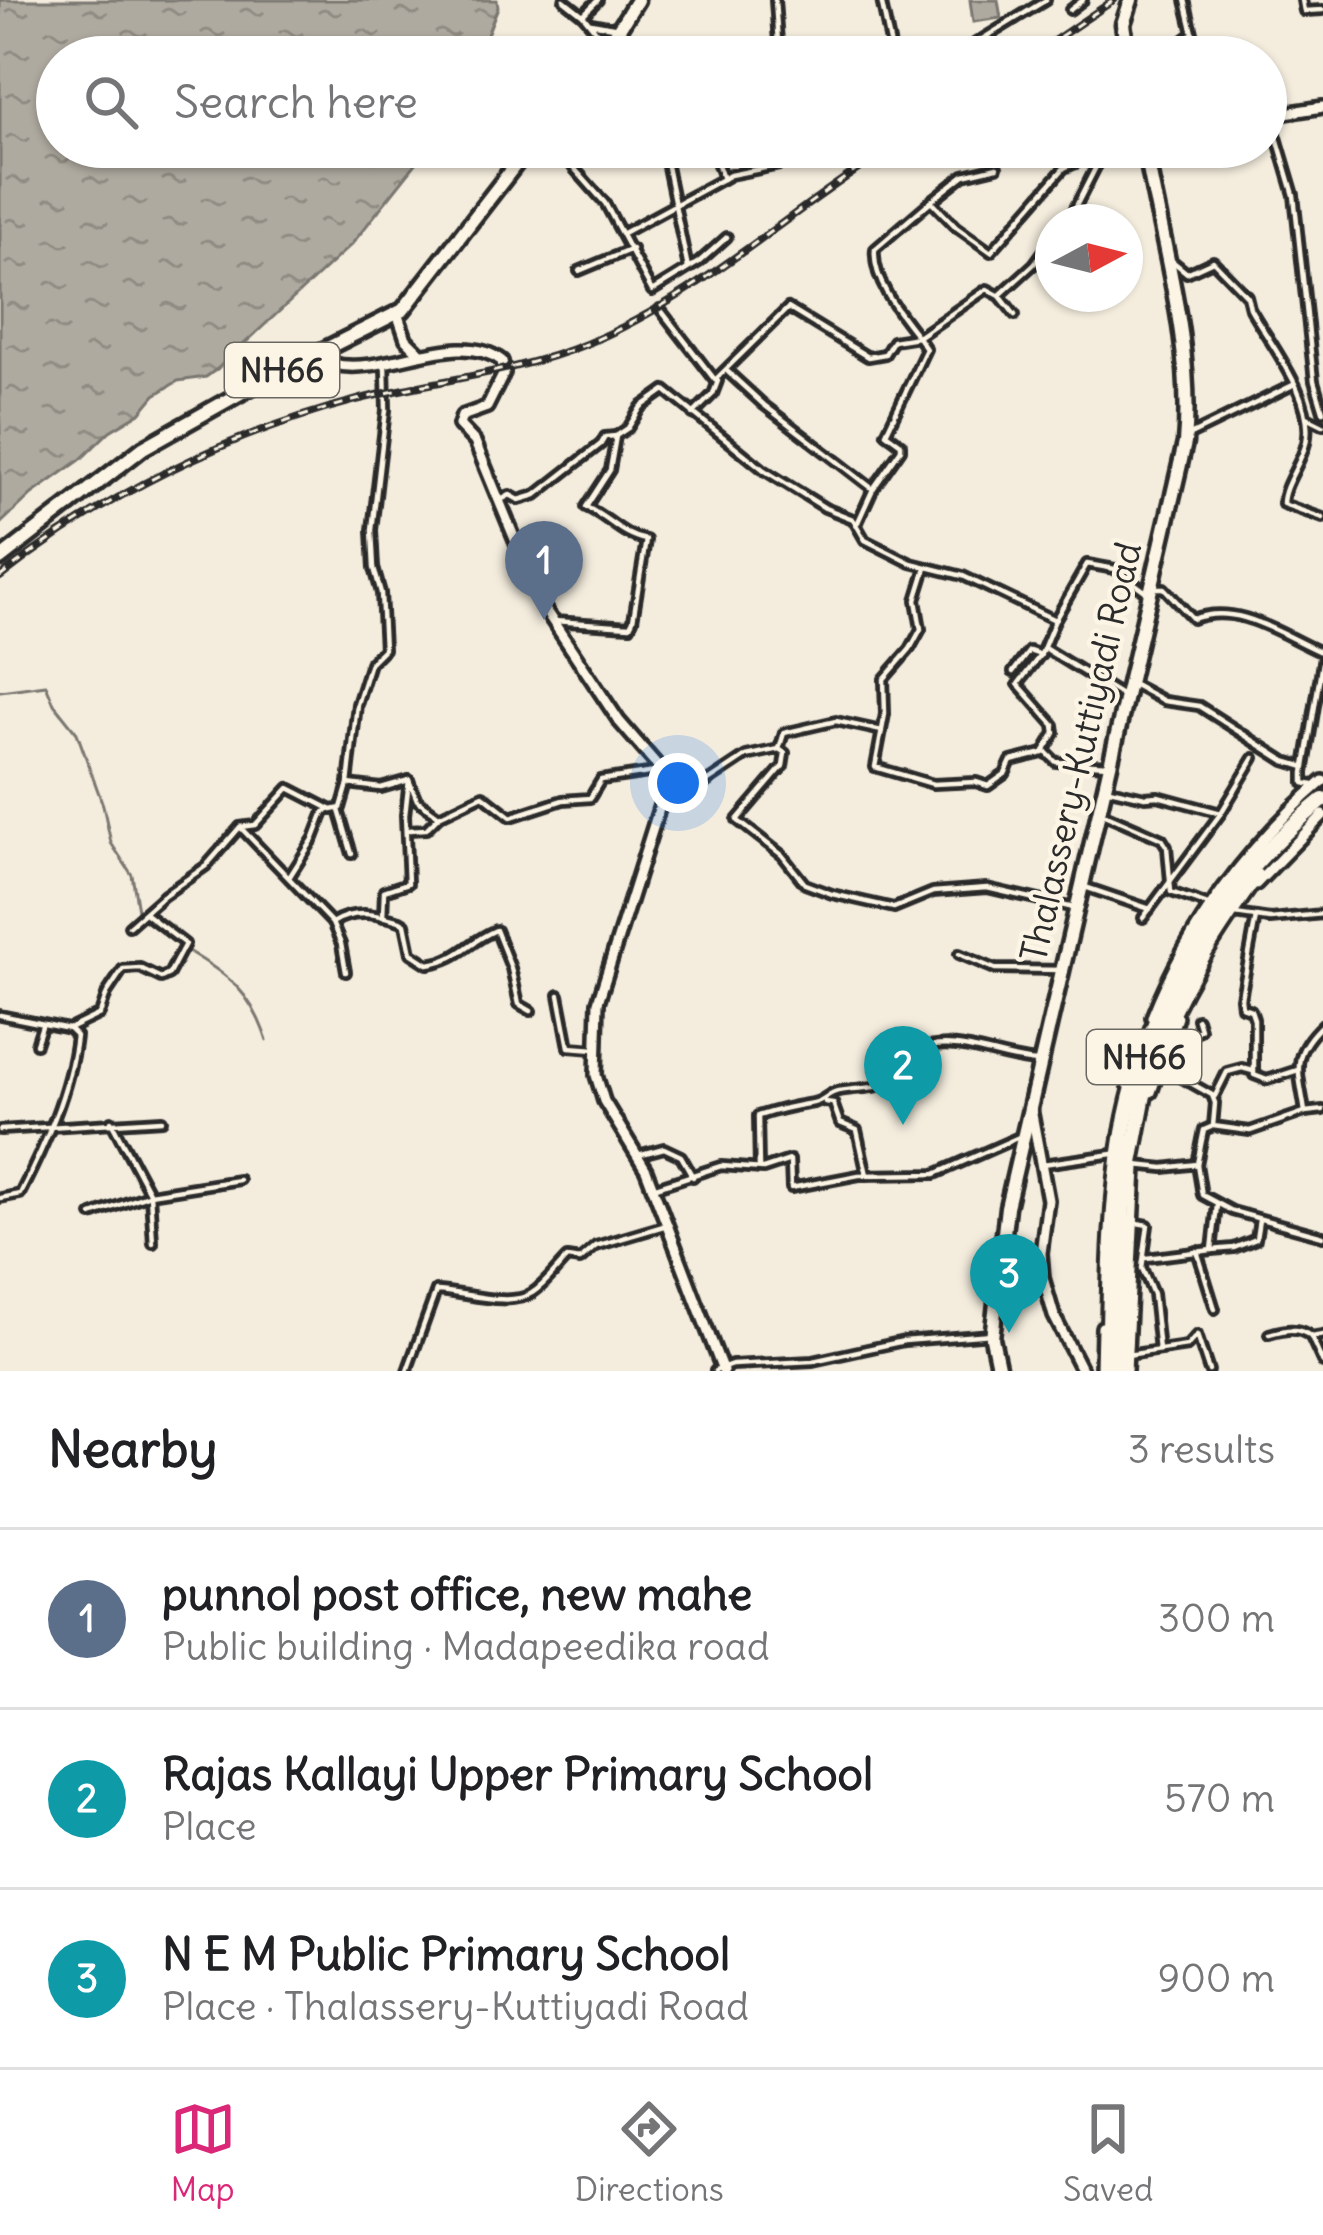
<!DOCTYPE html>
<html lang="en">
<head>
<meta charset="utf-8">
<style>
	body { margin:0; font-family:Delius,sans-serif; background:#f2f2f2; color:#202124 }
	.compass { position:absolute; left:1035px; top:204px; width:108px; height:108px; border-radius:50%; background:#fff; box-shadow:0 3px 9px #0004; rotate:83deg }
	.you { position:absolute; left:678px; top:783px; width:42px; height:42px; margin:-30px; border:9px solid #fff; border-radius:50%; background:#1a73e8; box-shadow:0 0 0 18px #1a73e833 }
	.badge { display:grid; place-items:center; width:78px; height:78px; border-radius:50%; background:#db2777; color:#fff; font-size:39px; font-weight:700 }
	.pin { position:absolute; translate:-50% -99px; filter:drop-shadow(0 3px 6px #0008) }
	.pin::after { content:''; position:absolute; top:63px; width:42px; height:36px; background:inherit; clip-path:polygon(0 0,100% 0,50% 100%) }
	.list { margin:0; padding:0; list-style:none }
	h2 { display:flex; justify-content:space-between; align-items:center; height:156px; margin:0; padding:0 48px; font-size:51px }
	h2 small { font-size:39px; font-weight:400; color:#757577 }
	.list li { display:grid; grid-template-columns:78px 1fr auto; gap:36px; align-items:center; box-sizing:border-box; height:180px; padding:0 48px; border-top:3px solid #e0e0e0 }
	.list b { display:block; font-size:45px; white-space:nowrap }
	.list p { margin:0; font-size:39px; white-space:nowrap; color:#757577 }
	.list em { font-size:39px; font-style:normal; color:#757577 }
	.icon { flex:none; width:66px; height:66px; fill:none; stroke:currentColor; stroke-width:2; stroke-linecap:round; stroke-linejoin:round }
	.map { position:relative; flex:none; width:1323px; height:1371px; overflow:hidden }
	.search { position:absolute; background:#fff; box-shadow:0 3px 9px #0004; left:36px; right:36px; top:36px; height:132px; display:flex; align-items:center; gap:30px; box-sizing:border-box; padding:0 42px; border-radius:66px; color:#757577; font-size:45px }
	.sheet { height:696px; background:#fff }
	nav { display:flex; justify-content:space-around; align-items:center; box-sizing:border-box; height:168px; border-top:3px solid #e0e0e0; background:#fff; font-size:33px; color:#757577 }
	nav a { display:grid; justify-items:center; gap:6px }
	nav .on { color:#db2777 }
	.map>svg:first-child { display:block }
</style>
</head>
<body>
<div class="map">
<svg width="1323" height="1371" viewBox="0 0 1323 1371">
	<defs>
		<pattern id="water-ripples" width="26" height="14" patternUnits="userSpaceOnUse" patternTransform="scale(3)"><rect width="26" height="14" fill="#afaaa0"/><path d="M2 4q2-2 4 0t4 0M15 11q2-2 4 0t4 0" fill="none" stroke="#8f8b83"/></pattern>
	</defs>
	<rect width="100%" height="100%" fill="#f4edde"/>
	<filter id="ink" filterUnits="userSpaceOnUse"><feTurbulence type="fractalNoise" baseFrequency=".00833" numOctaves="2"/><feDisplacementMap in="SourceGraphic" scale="24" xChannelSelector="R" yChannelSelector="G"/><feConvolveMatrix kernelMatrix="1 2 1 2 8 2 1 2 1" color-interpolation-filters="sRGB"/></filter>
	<g filter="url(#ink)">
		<g fill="url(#water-ripples)" stroke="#7a7771" stroke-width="3">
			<path d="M0 0H497L498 7 478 57H57V147H429L352 244 217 369 206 377 178 381 155 395 140 413 110 431 80 460 32 494 0 524Z"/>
			<path d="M970 0H998L1001 18 973 22Z"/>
		</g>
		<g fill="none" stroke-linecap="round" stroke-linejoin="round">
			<g stroke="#7a7771" stroke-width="3">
				<path d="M0 691 46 685 54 704 77 733 103 805 111 843 132 875 139 916 180 946"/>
				<path d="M186 950C230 976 251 992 267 1041"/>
			</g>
			<defs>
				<g id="street">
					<path d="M564 0 583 15 607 45"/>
					<path d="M775 0 779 57"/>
					<path d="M881 0 891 47 898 57"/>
					<path d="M1302 0 1304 11 1323 10"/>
					<path d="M1070 10 1083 0"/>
					<path d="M583 15 598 0"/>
					<path d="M591 23 618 28"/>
					<path d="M953 57 1046 0"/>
					<path d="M1147 57 1173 48 1193 33 1185 0"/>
					<path d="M1271 117 1294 195 1314 381 1323 411"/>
					<path d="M586 147 567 153 573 167 605 203 652 291 699 262 727 237"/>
					<path d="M663 147 688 268"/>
					<path d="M712 147 723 179"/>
					<path d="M931 201 964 175 997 167"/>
					<path d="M1068 222 1102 155"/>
					<path d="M623 233 730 175 780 165 776 147"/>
					<path d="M1171 260 1187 273 1213 261 1247 296 1250 308C1271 346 1316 399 1306 443 1301 464 1283 485 1283 504L1323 518"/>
					<path d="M579 271 632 249"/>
					<path d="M1000 295 1034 264 1053 238"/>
					<path d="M660 309 715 380 788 308 868 357 885 354 893 341 918 337 926 349 886 433 901 444V449L873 489 858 522"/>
					<path d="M1015 315 1000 296 987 289 918 337C899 313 872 280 875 249L931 201 956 227 991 252 1064 168 1087 158 1140 147"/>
					<path d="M728 372 764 405 873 489"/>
					<path d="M693 414 713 394 718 381"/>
					<path d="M1307 417 1323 425"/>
					<path d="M1190 435 1293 385"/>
					<path d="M499 501 510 495 519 500 536 495 601 444 605 437 616 436"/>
					<path d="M1154 588H1164L1193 619C1239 602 1281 635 1323 653"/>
					<path d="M1055 620 1087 564 1115 569 1149 594"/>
					<path d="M553 621 630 626 633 620 646 540C620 535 610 518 586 507L610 470 616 436 628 428 641 407 665 390 764 470 825 508 853 519 865 540 911 563 963 576 1055 620 1041 654 1018 684 1054 725 1055 733 1043 753 1011 761 1005 774 988 786 976 782 933 784 875 767 885 714 884 679 910 649 921 629 916 600 926 568"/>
					<path d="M1044 648 1121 695"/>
					<path d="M1013 672 1029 651 1041 655"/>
					<path d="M1134 685 1164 701 1199 706 1285 761 1305 767"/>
					<path d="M779 749 784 733 836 721 882 731"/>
					<path d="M1045 751 1056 762 1109 765"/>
					<path d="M666 783 704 784 746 756 779 749 785 753 783 766 737 820 782 855 805 884 832 894 894 908 933 892 987 888 1074 908"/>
					<path d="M348 784 381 788 409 780 417 800 439 816 483 795 511 817 563 800 590 798 601 780 662 771"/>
					<path d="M1313 785 1304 783V773L1323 656"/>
					<path d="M1105 788 1145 797 1158 796 1221 813"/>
					<path d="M339 810 352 854"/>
					<path d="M1102 813 1162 839 1167 847 1171 892 1211 906"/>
					<path d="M240 827 332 923 341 944 346 972"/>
					<path d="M409 830 426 829 439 816"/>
					<path d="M290 876 314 838 324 812 329 810"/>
					<path d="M1082 886 1150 909"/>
					<path d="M1235 914 1270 919 1323 914"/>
					<path d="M383 917 384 891 408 883 405 815 409 780"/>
					<path d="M1256 917 1241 998 1242 1007 1251 1010 1254 1019V1075L1267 1080 1298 1070"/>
					<path d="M1143 918 1221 813 1254 758"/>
					<path d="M332 923C354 909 377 914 400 921L405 924 411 953 428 964C461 959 466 943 496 930L511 968 519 1004 531 1011"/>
					<path d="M129 926 163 896 206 866 240 827 255 825 289 788 332 810 341 808 348 784 357 704 370 663 384 649 381 593 374 568 372 530 386 410 385 364"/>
					<path d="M959 954 995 969 1061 970"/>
					<path d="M559 995 569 1047 595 1049"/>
					<path d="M0 1015 69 1029 76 1036C70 1090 44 1147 20 1194L0 1198"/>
					<path d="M1197 1019 1200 1029 1189 1037 1188 1053 1173 1073 1212 1095 1215 1103 1213 1126 1250 1131 1305 1112C1299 1070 1289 1056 1323 1024"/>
					<path d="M69 1029 100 1014 107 993 123 969 140 968 161 978 169 974 185 944 146 914"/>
					<path d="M36 1044 42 1026"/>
					<path d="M1215 1096 1227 1072 1242 1068 1253 1071"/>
					<path d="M825 1102 833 1103 840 1123 857 1130 867 1175"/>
					<path d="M1305 1112 1323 1110"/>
					<path d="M111 1121 150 1194 153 1243"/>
					<path d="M0 1130 162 1120"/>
					<path d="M638 1155 664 1148 681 1156 693 1177"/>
					<path d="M1043 1164 1113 1154"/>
					<path d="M1197 1164 1204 1130 1211 1127"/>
					<path d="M1136 1165 1164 1168 1197 1164 1202 1195 1232 1211 1323 1236"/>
					<path d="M759 1168 758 1116C776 1110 794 1106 813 1103 824 1101 828 1093 838 1091 878 1085 896 1093 916 1051 956 1034 996 1060 1038 1062"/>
					<path d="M653 1188 721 1166 763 1169 790 1160 791 1188 859 1175 935 1174 1019 1137"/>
					<path d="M92 1215 150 1194 239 1180"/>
					<path d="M1137 1223 1148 1225 1142 1268 1153 1294 1159 1350"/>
					<path d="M1212 1250 1234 1248 1256 1239 1259 1220"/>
					<path d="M1197 1251 1215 1309"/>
					<path d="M1146 1258 1212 1250 1217 1205"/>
					<path d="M1269 1334C1284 1330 1298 1326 1311 1337L1323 1335"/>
					<path d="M1311 1337 1323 1363"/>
					<path d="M1127 1355 1187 1346 1197 1335 1209 1371"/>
					<path d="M407 1371 436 1291C463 1292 510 1308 532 1293 545 1285 556 1269 567 1258L580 1260 596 1246 667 1225"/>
					<path d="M715 1371 732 1365 813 1361 904 1341 992 1334"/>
				</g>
				<g id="secondary">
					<path d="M1266 116 1323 107"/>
					<path d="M397 313 406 339 421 354"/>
					<path d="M325 349 333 364C385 377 459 327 502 361L504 373 487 407 462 416 459 425 475 442 542 605 619 721 664 773V793L598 1002 596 1075 604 1101 646 1170 723 1371"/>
					<path d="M1256 884 1323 815"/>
					<path d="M1152 1017C1188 926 1249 844 1323 781"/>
					<path d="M1128 1084 1143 1038"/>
					<path d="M1151 1092 1177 1017"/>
					<path d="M1031 1109 1048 1200 1041 1253 1043 1278 1054 1316 1082 1371"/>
					<path d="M1101 1371 1102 1327"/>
					<path d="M1126 1371 1136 1167"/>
				</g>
				<g id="primary">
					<path d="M601 57 637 0"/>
					<path d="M1128 57 1123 24 1131 0"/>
					<path d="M0 559 143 448 260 382 403 310 529 147"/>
					<path d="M999 1371 992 1338 1007 1207 1185 443C1194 343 1162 245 1145 147"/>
				</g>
				<g id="highway">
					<path d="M1161 1037C1186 978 1219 928 1256 876"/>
					<path d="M1108 1371C1110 1291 1110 1211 1123 1132 1146 1003 1221 881 1323 800"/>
					<path d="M1118 1371 1123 1205 1149 1069"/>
				</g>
			</defs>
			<use href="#street" stroke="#2b2b2b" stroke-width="14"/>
			<use href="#secondary" stroke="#2b2b2b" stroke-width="18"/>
			<use href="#primary" stroke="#2b2b2b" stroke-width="21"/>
			<use href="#highway" stroke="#2b2b2b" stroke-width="22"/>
			<use href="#street" stroke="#fcf5e5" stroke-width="4.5"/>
			<use href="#secondary" stroke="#fcf5e5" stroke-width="9"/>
			<use href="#primary" stroke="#fcf5e5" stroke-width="12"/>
			<use href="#highway" stroke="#fcf5e5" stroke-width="14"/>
			<defs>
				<g id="rail">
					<path d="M1030 57 1114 0"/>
					<path d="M0 577C102 496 230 433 357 400 432 380 514 374 586 344 700 297 788 211 892 147"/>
				</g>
			</defs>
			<use href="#rail" stroke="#2b2b2b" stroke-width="8"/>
			<use href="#rail" stroke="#fcf5e5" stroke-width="3" stroke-dasharray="9" stroke-linecap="butt"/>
		</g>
	</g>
	<g text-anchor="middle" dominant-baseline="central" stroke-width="9" stroke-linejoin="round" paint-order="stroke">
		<g fill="#fcf5e5" stroke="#6a6863" stroke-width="3">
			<rect x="225" y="343" width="114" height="54" rx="9"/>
			<rect x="1087" y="1030" width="114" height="54" rx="9"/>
		</g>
		<g font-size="33" font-weight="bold" fill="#2b2b2b">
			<text x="282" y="370">NH66</text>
			<text x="1144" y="1057">NH66</text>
		</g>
		<g font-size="36" fill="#2b2b2b" stroke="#fcf5e5">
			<text transform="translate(1081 752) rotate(-77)">Thalassery-Kuttiyadi Road</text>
		</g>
	</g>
</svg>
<svg class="compass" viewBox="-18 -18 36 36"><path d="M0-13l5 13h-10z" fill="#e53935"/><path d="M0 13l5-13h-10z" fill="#757577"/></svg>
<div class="you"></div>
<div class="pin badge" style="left:544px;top:620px;background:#5c6f8a">1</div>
<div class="pin badge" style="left:903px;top:1125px;background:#0f9aa8">2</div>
<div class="pin badge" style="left:1009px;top:1333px;background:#0f9aa8">3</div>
<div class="search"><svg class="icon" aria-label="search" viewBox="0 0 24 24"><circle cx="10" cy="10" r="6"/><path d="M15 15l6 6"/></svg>Search here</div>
</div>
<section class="sheet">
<h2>Nearby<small>3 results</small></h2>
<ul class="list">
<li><span class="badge" style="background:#5c6f8a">1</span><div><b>punnol post office, new mahe</b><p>Public building · Madapeedika road</p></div><em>300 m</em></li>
<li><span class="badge" style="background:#0f9aa8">2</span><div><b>Rajas Kallayi Upper Primary School</b><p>Place</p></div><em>570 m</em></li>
<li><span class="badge" style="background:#0f9aa8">3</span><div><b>N E M Public Primary School</b><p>Place · Thalassery-Kuttiyadi Road</p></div><em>900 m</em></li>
</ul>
</section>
<nav>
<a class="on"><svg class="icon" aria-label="map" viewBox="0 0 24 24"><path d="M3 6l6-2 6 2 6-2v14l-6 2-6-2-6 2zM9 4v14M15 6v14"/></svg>Map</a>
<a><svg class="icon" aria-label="directions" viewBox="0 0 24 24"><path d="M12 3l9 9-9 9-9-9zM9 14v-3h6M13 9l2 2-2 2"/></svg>Directions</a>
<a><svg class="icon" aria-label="saved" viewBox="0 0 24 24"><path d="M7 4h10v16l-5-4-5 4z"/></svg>Saved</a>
</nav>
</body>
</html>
